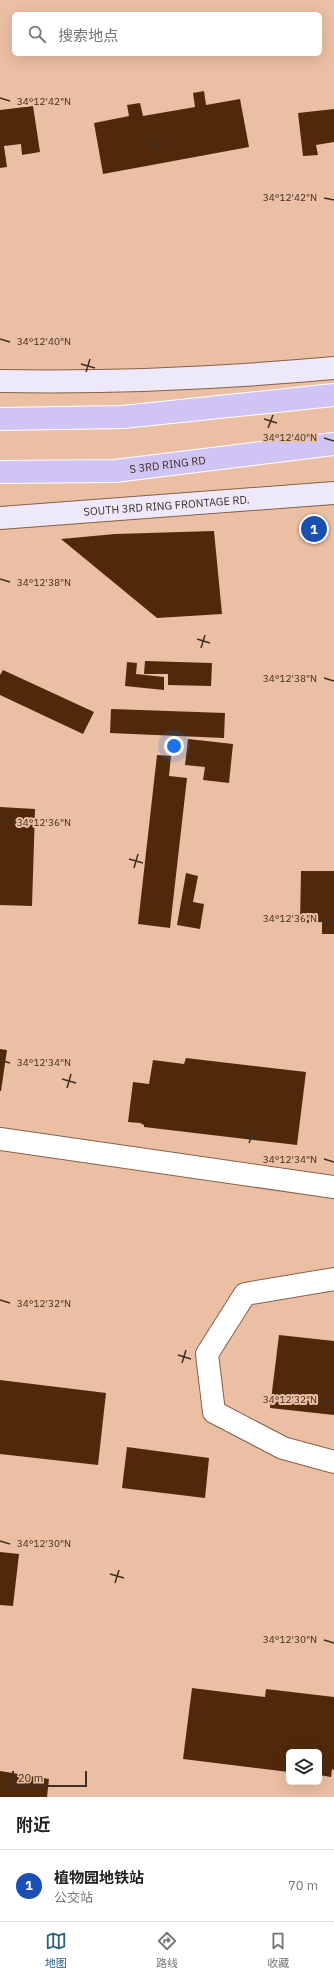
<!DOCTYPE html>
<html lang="zh">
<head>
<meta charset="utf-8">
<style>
	body { margin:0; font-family:"IBM Plex Sans","Noto Sans SC",sans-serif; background:#f2f2f2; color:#222 }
	.controls { position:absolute; right:12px; bottom:12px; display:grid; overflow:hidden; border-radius:6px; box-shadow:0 4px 16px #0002 }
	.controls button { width:36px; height:36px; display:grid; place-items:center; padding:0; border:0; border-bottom:1px solid #e0e0e0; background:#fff; color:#222; font:20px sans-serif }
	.scale { position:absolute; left:12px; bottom:10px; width:75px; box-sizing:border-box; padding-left:4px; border:2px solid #3f2e23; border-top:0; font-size:11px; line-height:14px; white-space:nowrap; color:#3f2e23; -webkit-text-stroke:3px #ebbfa3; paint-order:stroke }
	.you { position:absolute; left:174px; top:746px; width:14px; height:14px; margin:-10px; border:3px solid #fff; border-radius:50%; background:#1a73e8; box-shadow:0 0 0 6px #1a73e833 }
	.badge { display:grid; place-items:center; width:26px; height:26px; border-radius:50%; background:#295e7a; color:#fff; font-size:13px; font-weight:700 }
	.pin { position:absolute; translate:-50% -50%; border:2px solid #fff; box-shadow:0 1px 4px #0006 }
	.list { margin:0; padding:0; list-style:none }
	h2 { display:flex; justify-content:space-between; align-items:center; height:52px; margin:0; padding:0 16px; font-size:17px }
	h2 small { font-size:13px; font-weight:400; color:#767676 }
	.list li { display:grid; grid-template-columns:26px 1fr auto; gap:12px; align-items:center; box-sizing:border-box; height:72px; padding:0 16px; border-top:1px solid #e0e0e0 }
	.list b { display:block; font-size:15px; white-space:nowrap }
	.list p { margin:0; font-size:13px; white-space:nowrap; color:#767676 }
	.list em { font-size:13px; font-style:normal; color:#767676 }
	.icon { flex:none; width:22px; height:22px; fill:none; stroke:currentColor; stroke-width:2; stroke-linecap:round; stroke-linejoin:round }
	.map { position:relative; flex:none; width:334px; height:1797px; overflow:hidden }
	.search { position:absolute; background:#fff; box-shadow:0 4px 16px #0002; left:12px; right:12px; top:12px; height:44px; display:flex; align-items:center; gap:10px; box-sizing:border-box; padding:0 14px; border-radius:6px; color:#767676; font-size:15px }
	.sheet { height:124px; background:#fff }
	nav { display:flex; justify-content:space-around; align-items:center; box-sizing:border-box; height:56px; border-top:1px solid #e0e0e0; background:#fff; font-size:11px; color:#767676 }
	nav a { display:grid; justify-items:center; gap:2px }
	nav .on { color:#295e7a }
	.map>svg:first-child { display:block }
</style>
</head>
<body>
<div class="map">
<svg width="334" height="1797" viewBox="0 0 334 1797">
	<rect width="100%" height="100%" fill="#ebbfa3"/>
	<g fill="#50290b">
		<path d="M204 91 206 105 240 99 249 147 103 174 94 123 129 116 127 105 140 103 143 116 195 107 193 93Z"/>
		<path d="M33 106 40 152 22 155 21 144 4 146 7 167 0 168V110Z"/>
		<path d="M334 109V142L316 145 318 155 303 156 298 113Z"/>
		<path d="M214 531 222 614 157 618 61 539 115 534Z"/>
		<path d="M145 661 212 663 211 686 168 685V674H144Z"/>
		<path d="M127 662 137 663 136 674 164 677V690L125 686Z"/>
		<path d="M3 670 94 712 83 734 0 695V675Z"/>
		<path d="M111 709 225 713 224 738 110 733Z"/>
		<path d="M188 739 233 744 229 783 203 780 205 767 185 765Z"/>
		<path d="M157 755 171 756 169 776 187 778 170 928 138 924Z"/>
		<path d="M0 807 35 809 32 906 0 905Z"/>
		<path d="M301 871H334V934H322V922L300 923Z"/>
		<path d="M186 873 198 876 193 902 204 904 200 929 177 925Z"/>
		<path d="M0 1049 7 1050 1 1091H0Z"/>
		<path d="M186 1058 306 1072 297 1145 144 1127V1125L140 1123 128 1122 133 1082 149 1084 153 1060 184 1064Z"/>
		<path d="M279 1335 334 1341V1415L270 1408Z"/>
		<path d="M0 1380 106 1393 98 1465 0 1454Z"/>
		<path d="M127 1447 209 1458 205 1498 122 1488Z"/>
		<path d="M0 1552 19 1554 13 1606 0 1605Z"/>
		<path d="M192 1688 265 1697 266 1689 334 1697V1770L332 1769 331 1777 319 1775V1752H289V1772L183 1759Z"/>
		<path d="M0 1771 49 1779 47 1797H0Z"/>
	</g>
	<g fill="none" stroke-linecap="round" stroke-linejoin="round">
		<defs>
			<g id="minor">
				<path d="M0 1139 334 1187"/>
				<path d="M334 1279 245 1294 207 1354 214 1412 283 1448 334 1462"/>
			</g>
			<g id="secondary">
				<path d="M0 381C111 383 223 378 334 368"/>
				<path id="s1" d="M0 518 334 493"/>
			</g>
			<g id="trunk">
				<path d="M0 419 123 417 334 395"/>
				<path id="s2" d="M0 472 115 471 334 444"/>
			</g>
		</defs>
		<use href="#minor" stroke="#876047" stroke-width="24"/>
		<use href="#secondary" stroke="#876047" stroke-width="24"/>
		<use href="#trunk" stroke="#fff" stroke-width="24"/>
		<use href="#minor" stroke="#fff" stroke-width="22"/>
		<use href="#secondary" stroke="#ede9fb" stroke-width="22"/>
		<use href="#trunk" stroke="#cfc4f4" stroke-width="22"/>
	</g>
	<path fill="none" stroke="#3f2e23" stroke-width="1.5" d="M0 98 10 101M148 144 162 148M153 152 157 139M324 198 334 200M0 339 10 342M81 364 95 368M86 372 90 359M264 419 277 423M268 428 273 415M324 438 334 441M0 579 10 582M197 639 210 643M201 648 205 635M324 678 334 681M0 819 10 822M129 859 143 863M134 868 138 854M324 919 334 922M0 1060 10 1063M62 1079 76 1083M67 1088 71 1074M245 1135 258 1139M249 1143 254 1130M324 1159 334 1162M0 1300 10 1303M178 1355 191 1359M182 1363 186 1350M324 1399 334 1402M0 1541 10 1544M110 1574 124 1578M115 1583 119 1570M324 1640 334 1643"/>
	<g text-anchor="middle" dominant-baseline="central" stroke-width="4" stroke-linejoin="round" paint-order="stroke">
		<g font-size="11" fill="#3f2e23" stroke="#ebbfa3">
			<text stroke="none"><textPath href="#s2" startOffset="168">S 3RD RING RD</textPath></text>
			<text stroke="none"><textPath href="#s1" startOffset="167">SOUTH 3RD RING FRONTAGE RD.</textPath></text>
		</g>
	</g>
	<g font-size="10" text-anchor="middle" fill="#3f2e23" stroke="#ebbfa3" stroke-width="4" stroke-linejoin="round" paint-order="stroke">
		<text x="44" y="105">34°12'42"N</text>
		<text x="290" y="201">34°12'42"N</text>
		<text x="44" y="345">34°12'40"N</text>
		<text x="290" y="441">34°12'40"N</text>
		<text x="44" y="586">34°12'38"N</text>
		<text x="290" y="682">34°12'38"N</text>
		<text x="44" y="826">34°12'36"N</text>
		<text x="290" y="922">34°12'36"N</text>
		<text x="44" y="1066">34°12'34"N</text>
		<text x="290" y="1163">34°12'34"N</text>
		<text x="44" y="1307">34°12'32"N</text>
		<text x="290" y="1403">34°12'32"N</text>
		<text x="44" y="1547">34°12'30"N</text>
		<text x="290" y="1643">34°12'30"N</text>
	</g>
</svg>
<div class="controls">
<button><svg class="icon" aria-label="layers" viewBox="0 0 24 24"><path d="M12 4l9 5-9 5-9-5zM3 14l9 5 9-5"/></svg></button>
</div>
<div class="scale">20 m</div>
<div class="you"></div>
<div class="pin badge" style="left:314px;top:529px;background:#1a4fb4">1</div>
<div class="search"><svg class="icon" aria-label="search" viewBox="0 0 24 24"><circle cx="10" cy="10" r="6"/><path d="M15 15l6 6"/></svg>搜索地点</div>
</div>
<section class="sheet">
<h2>附近<small></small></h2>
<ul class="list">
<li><span class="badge" style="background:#1a4fb4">1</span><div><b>植物园地铁站</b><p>公交站</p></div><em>70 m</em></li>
</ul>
</section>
<nav>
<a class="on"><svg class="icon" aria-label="map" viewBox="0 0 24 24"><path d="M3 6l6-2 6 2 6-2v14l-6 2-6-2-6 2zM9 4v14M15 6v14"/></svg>地图</a>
<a><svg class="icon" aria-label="directions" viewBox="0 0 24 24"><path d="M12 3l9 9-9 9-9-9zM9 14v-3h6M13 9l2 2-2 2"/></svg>路线</a>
<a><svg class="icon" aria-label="saved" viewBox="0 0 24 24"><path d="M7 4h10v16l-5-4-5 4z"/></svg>收藏</a>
</nav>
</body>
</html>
